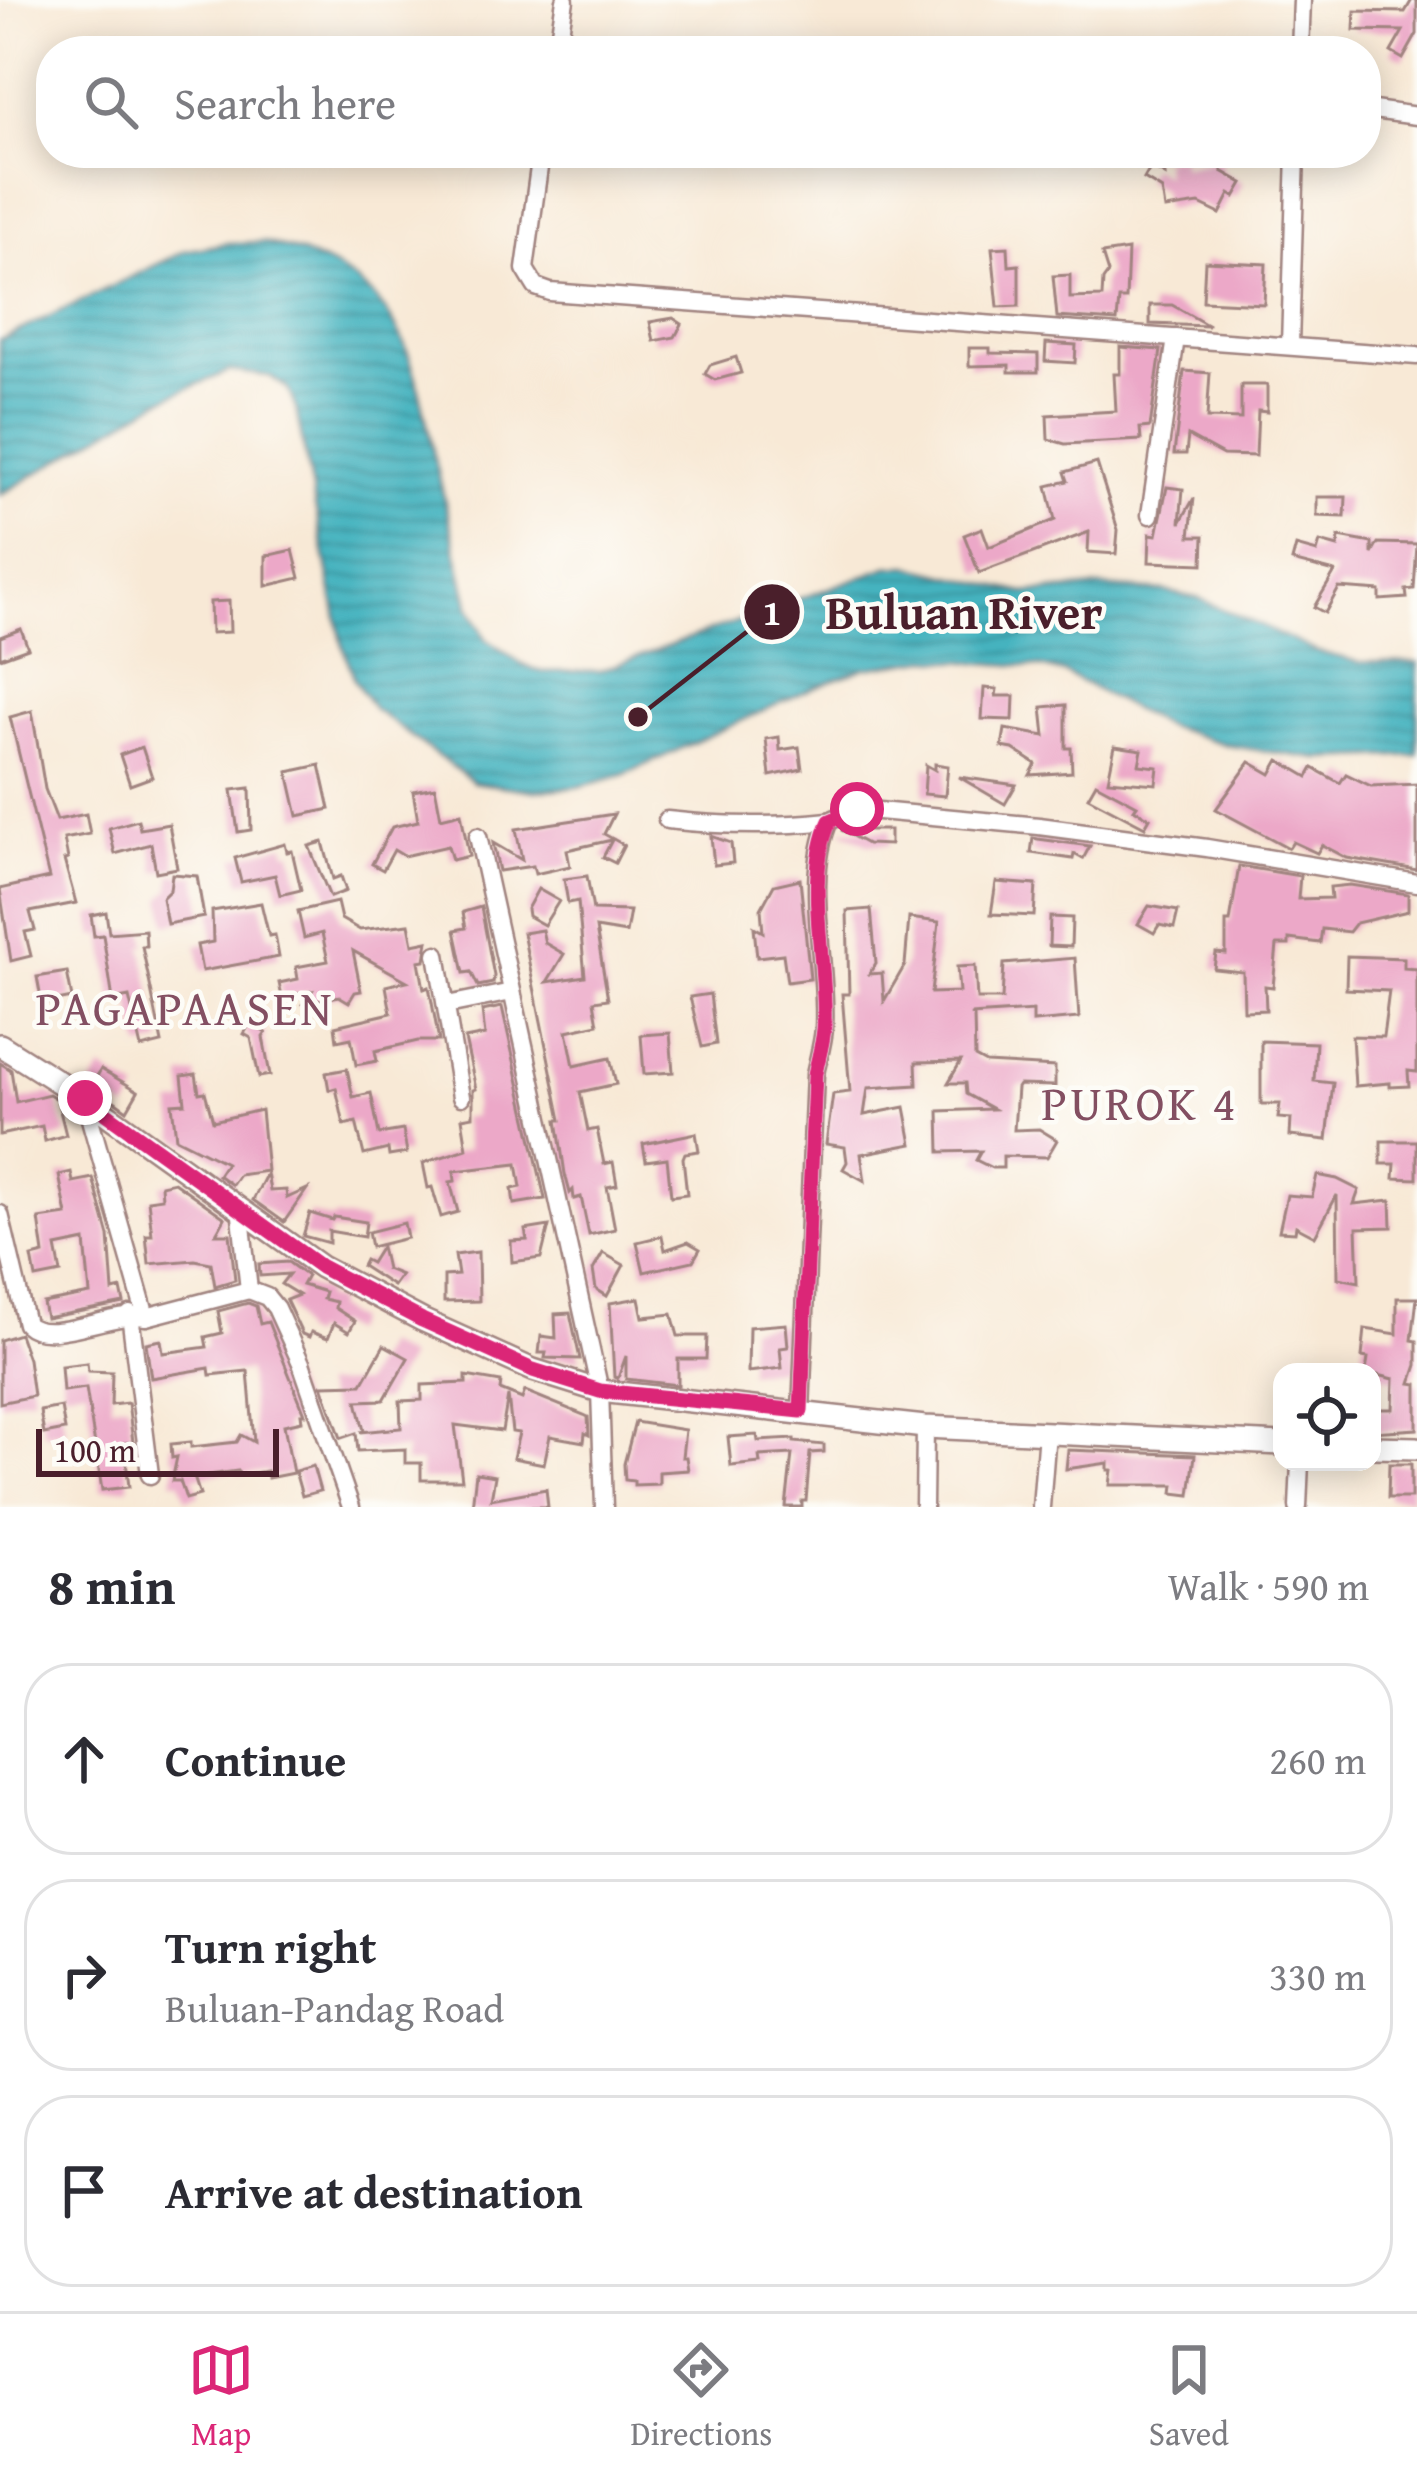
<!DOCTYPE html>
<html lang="en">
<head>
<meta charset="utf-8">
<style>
	body { margin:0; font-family:"Gentium Book Plus",serif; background:#f7f7f7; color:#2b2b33 }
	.controls { position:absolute; right:36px; bottom:36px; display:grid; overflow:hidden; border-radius:24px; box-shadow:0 6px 30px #0003 }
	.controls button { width:108px; height:108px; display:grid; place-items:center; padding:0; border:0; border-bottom:3px solid #e1e1e2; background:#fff; color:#2b2b33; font:60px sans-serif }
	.scale { position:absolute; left:36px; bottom:30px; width:243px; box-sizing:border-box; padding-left:12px; border:6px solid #4a1f2b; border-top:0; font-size:33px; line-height:42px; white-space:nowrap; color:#4a1f2b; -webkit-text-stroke:9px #fdfcf7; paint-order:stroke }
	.stop { position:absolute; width:36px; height:36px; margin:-27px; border:9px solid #db2777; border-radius:50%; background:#fff }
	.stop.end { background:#db2777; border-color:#fff; box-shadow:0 3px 12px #0008 }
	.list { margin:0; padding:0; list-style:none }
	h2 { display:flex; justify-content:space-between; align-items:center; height:156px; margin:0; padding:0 48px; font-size:51px }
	h2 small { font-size:39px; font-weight:400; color:#7c7c81 }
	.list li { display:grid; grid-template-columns:78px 1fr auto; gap:36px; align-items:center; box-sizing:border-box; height:192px; margin:0 24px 24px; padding:0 24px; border:3px solid #e1e1e2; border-radius:48px }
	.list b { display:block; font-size:45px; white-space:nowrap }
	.list p { margin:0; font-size:39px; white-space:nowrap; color:#7c7c81 }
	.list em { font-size:39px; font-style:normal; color:#7c7c81 }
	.icon { flex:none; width:66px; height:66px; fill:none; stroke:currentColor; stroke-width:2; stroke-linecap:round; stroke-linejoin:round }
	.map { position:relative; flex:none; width:1417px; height:1507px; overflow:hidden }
	.search { position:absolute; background:#fff; box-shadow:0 6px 30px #0003; left:36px; right:36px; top:36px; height:132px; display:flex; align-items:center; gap:30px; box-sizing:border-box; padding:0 42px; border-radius:48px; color:#7c7c81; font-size:45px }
	.sheet { height:804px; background:#fff }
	nav { display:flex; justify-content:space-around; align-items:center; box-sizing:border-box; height:168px; border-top:3px solid #e1e1e2; background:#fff; font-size:33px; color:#7c7c81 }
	nav a { display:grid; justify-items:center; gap:6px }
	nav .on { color:#db2777 }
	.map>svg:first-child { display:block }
</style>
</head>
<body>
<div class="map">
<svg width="1417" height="1507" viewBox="0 0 1417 1507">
	<defs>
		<pattern id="water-rules" width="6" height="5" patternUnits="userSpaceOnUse" patternTransform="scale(3)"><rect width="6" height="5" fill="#44b3bf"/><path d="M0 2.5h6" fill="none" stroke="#3b919b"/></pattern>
	</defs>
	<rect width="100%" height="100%" fill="#fdfcf7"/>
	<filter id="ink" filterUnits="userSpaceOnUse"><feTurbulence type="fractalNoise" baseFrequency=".00833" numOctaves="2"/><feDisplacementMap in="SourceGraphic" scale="24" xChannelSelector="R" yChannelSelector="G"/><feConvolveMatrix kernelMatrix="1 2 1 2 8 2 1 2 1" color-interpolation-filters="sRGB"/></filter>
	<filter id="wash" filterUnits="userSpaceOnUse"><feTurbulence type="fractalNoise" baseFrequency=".004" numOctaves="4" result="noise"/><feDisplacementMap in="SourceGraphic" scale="48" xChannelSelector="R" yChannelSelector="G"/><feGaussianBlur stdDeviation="2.7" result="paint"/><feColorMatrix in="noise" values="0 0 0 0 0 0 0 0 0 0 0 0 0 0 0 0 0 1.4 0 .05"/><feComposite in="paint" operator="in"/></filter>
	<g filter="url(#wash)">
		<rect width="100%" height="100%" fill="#f8e9d6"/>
		<path fill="url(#water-rules)" stroke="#476975" stroke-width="3" d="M264 242C306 253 348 267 377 300 414 341 422 404 434 455 446 506 458 557 470 608L486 639 523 665 542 672 599 671 888 567 908 566 1024 593 1099 587 1163 591 1200 599 1318 652 1358 662 1417 663V755L1319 759 1231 746 1163 725 1064 673 1041 667 928 659 865 668 815 687 623 775 578 787 535 791 473 782 374 709 355 681 342 643 296 409 288 389 270 376 229 371 160 400 0 495V340L185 251 227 243Z"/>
		<g id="blocks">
			<g fill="#eca8c8">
				<path d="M1412 0H1417V34L1403 59 1391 52 1403 31 1354 30 1355 11 1405 12Z"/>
				<path d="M1181 157 1183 167 1221 160 1222 171 1243 183 1235 197 1230 194 1220 214 1199 204 1165 209 1162 190 1144 179 1151 167 1165 175 1163 159Z"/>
				<path d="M1008 247 1009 266 1019 265V306L998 307 992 248Z"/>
				<path d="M1128 250 1126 299H1119L1117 321 1057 317 1053 276 1070 275V298L1102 297 1103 280 1108 273 1102 254Z"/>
				<path d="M1205 261 1266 264 1264 304 1203 301Z"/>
				<path d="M1150 305H1172L1209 326 1150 324Z"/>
				<path d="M673 318 682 324 675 337 654 341 650 322Z"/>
				<path d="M1046 343 1076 345 1075 363 1045 361Z"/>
				<path d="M1120 347 1161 350 1150 427 1140 428 1141 440 1065 444 1048 439 1047 415 1116 411 1114 374H1120Z"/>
				<path d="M969 348H990V353L1038 354V372H1009V365L969 366Z"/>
				<path d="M736 357 741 373 715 380 705 374 710 365Z"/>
				<path d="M1184 371 1210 373 1207 418 1241 419V385H1267V412L1258 411 1256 456 1223 455 1188 436 1186 454H1174Z"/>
				<path d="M1097 463 1118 530 1116 554 1088 552 1089 532 979 573 964 535 982 528 989 547 1055 520 1047 486 1068 481 1065 472Z"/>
				<path d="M1167 487 1183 489 1180 523 1194 498 1190 536H1204L1203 564 1149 562 1150 534 1157 535Z"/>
				<path d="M1317 497H1346L1345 517 1317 516Z"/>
				<path d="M1339 537 1372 543V554L1378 543 1417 544 1414 589 1406 590 1407 598 1380 600V591L1339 588 1325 613 1314 607 1335 572 1292 561 1296 546 1317 552 1320 542 1338 547Z"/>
				<path d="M293 550 300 578 266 586V556Z"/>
				<path d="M229 601 230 632 211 633 210 602Z"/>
				<path d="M21 629 28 648 0 658V637Z"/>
				<path d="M984 688 997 689 996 696H1014L1013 720 982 719Z"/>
				<path d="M1066 705V748H1071L1072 772 1030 775 1036 764 1013 749 1002 747 1005 729 1045 736 1042 707Z"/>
				<path d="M32 711 45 789 57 820 86 814 90 834 64 839 68 859 64 860 76 903 30 912 35 930 25 932 31 956 11 961 0 889 49 878 10 717Z"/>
				<path d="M779 737 780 750 799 747 802 769 770 776 766 739Z"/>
				<path d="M1115 746 1142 750 1139 765 1158 767 1156 784 1108 780Z"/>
				<path d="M142 747 152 777 130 785 120 755Z"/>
				<path d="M1279 760 1308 777 1313 768 1340 783 1346 774 1371 786 1417 784V870L1347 858 1322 845 1317 853 1293 842 1289 848 1216 809 1250 762 1271 774Z"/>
				<path d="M935 764 948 766 945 796 924 794 926 765 935 770Z"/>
				<path d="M320 765 330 809 298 816 288 772Z"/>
				<path d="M959 777 1016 785 1005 804Z"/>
				<path d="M1096 783 1137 805 1134 809 1150 818 1145 827 1088 797Z"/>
				<path d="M435 787 441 818 461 813 469 856 452 860 448 846 404 856 394 850 383 870 372 864 392 827 418 821 413 791Z"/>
				<path d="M250 788 251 830 238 832 232 790Z"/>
				<path d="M614 814 604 834 624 845 615 863 603 857 612 840 567 850 570 866 535 874 533 866 499 871 493 843 522 860 516 829Z"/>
				<path d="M138 820 140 829 169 824 177 868 156 872 151 844 115 854 109 828Z"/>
				<path d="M841 830H890V845L867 844Z"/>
				<path d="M711 836 731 843 733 863 714 865Z"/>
				<path d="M1033 838 1038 839 1090 846 1083 859 1074 854 1073 859 1031 853Z"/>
				<path d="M323 842 333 879 341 876 346 891 330 897 309 846Z"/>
				<path d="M285 844 287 852 292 851 301 890 280 895 275 875 241 882 235 858Z"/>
				<path d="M1239 866 1300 876 1298 899 1331 898 1330 887 1350 885 1408 894V911L1356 923 1349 932 1322 929 1320 943 1289 939V945H1277L1273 987 1265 986 1266 1010 1244 1011 1243 972 1214 969 1216 953 1226 954V922H1230Z"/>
				<path d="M172 874 197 876 204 917 167 924 162 898 170 890Z"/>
				<path d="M587 876 593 910 630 911 626 933 596 928 608 999 594 1001 598 1024 567 1031 574 1066 610 1058 616 1084 580 1092 588 1131 597 1129 604 1164 613 1162 617 1185 607 1187 615 1229 589 1235 581 1197 574 1199 573 1190 570 1193 565 1174 557 1120H561L523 933 542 930 545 943 564 954 547 982 585 976 578 901 568 903 564 879Z"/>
				<path d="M800 879 810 979 787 982 783 954 757 957 754 927 763 932 761 909 774 885Z"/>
				<path d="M996 882 1036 885 1034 916 991 914Z"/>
				<path d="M538 889 559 901 544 925 528 916 527 909Z"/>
				<path d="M337 902 341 919 360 930 409 924 413 944 428 941 425 960 419 961 424 989 429 987 430 992 439 1041H418L375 1051 377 1061 356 1065 351 1038 337 1041 335 1026 391 1013 386 986 407 981 353 951 361 991 355 992 349 1002 339 996 330 998 329 992 324 999 304 1003 312 991 282 997 279 983 298 979 296 967 328 961 322 933 304 938 298 911Z"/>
				<path d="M261 903 269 936 275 935 279 957 202 971 197 945 213 942 212 911Z"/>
				<path d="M1149 906 1178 911 1174 928 1159 925 1154 933 1138 924Z"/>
				<path d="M481 907 494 976 493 983 478 986 471 972 464 973 455 930 466 928 463 912Z"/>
				<path d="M871 909 876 963 869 974 882 973 884 1001 905 965 909 918 939 922 931 993 959 992 957 967 975 966 977 999H1002L1004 964 1075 958 1079 1018 1033 1022V1011L970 1015 974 1016 975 1057 986 1063 1055 1067V1086L1019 1085 1017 1088 1014 1130 1039 1129 1057 1140 1047 1157 1003 1156V1168H992L976 1160 981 1151 940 1152 939 1111 993 1109 966 1094 965 1083H948L961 1061 916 1062 917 1085 868 1088 864 1115 905 1107 912 1144 861 1154 865 1181 843 1169 847 1162 845 1147 826 1144 833 1094 850 1092 842 994H849L847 911Z"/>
				<path d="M106 912 109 933 145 930 146 946H142L162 1043 141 1048 129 997 113 1000 103 935 94 936 91 915Z"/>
				<path d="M1050 917 1072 918 1071 947 1049 946Z"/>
				<path d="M1347 956 1404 958V968L1417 969V1072L1408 1071 1409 1086 1390 1087V1083L1355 1086 1352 1036 1383 1037 1389 991 1346 989Z"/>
				<path d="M67 972 72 998 42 1004 37 977Z"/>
				<path d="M710 994 716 1044 702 1047 690 997Z"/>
				<path d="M502 1007 545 1199 514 1204 512 1189 521 1187 517 1164 454 1171 455 1181 450 1182 458 1212 441 1217 432 1187 428 1188 423 1163 467 1149 462 1118 473 1116V1090L476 1089 465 1039 485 1035 482 1011Z"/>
				<path d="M250 1023 266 1033 263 1037 270 1075 259 1077 251 1038 244 1034Z"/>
				<path d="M670 1033 673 1072 644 1074 641 1035Z"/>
				<path d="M1261 1041 1316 1043 1314 1081 1333 1083 1327 1140 1290 1136 1291 1119 1278 1118 1280 1104H1261Z"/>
				<path d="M0 1063 11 1070 16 1102 49 1094 57 1099 66 1135 45 1141 42 1126 0 1135Z"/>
				<path d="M101 1069 138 1091 127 1110 92 1085Z"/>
				<path d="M347 1069 353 1097 371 1093 379 1134 403 1130 407 1153 389 1156 388 1149 364 1155 356 1122 344 1125 336 1088 329 1090 326 1073Z"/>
				<path d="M196 1074 199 1093 205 1092 213 1121 261 1110 267 1171 239 1175 232 1185 218 1175 226 1163 176 1138 172 1104 185 1103 182 1076Z"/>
				<path d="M696 1133 699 1151 685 1153 683 1158 687 1194 671 1196 667 1158 646 1161 643 1144Z"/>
				<path d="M1381 1141H1417V1179L1394 1178 1395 1164H1381Z"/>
				<path d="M71 1172 73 1182 93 1178 109 1236 113 1291 121 1289 124 1303 46 1318 43 1303 90 1294 85 1241 56 1247 61 1273 36 1278 32 1257 44 1254 39 1219 67 1215 59 1175Z"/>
				<path d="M267 1173 270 1191 286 1190 287 1198 307 1189 284 1222 253 1200Z"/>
				<path d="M1317 1175 1337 1179 1359 1190 1354 1204 1391 1200 1392 1227 1357 1228 1359 1282 1338 1278 1337 1195 1315 1236 1296 1226 1295 1232 1279 1231 1287 1195 1312 1197Z"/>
				<path d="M174 1182 225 1218 216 1234H230L235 1280 215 1286 211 1263 195 1260 149 1264 146 1235H152L148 1200 162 1198 161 1185Z"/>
				<path d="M310 1213 332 1220 334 1217 366 1222 364 1237 329 1231V1243L303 1236Z"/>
				<path d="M404 1223 407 1238 371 1247 368 1232Z"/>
				<path d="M549 1226 541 1258 512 1262 511 1241 527 1240 525 1230Z"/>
				<path d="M662 1236 665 1250 688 1242 700 1249 693 1261 644 1272 637 1242Z"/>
				<path d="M381 1247 386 1269 401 1275 393 1286 362 1266 365 1260 371 1263Z"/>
				<path d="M478 1252 479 1301 444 1302V1276L458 1275 455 1255Z"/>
				<path d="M603 1253 624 1265 607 1296 596 1289 593 1270Z"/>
				<path d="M288 1262 307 1276 302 1285 325 1292 323 1299 336 1302 335 1308 355 1321 349 1332 334 1323 328 1338 311 1332 309 1337 302 1334 286 1300 299 1295 281 1284 289 1274 260 1276 259 1264Z"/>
				<path d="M639 1298 643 1317 672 1314 678 1336H707L706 1359H678V1385L626 1379V1356L618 1378 614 1377 610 1303Z"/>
				<path d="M1397 1298H1417L1412 1340 1417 1341V1365L1411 1383 1417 1384V1429L1372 1432V1409H1393L1394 1379 1366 1372 1368 1358 1362 1357 1365 1329 1397 1334Z"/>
				<path d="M248 1303 256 1306 260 1324 268 1322 305 1414H301L302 1421 284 1425 293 1473 268 1478 267 1471 239 1475 238 1471 194 1477 200 1495 186 1499 180 1481H172L177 1457 172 1458 171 1444 191 1442V1447L237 1442 241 1435 254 1442 248 1371 210 1375 209 1368 151 1378 146 1343 161 1340 163 1353 207 1347 205 1337 222 1333 218 1311Z"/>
				<path d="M570 1313 580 1359 545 1358 546 1353H539L541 1336 556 1338 555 1314Z"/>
				<path d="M786 1324 788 1347 780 1348 782 1368 748 1372 749 1327Z"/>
				<path d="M19 1334 28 1359 33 1396 0 1403V1340Z"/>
				<path d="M384 1345 408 1358 384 1400 357 1401 364 1431 360 1432 401 1428 400 1401 422 1400V1385L466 1383V1376L501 1382 500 1390 522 1399 525 1391 584 1415 588 1417 589 1435 585 1433 584 1442 550 1436 544 1464 513 1458 519 1433 512 1432 508 1396 502 1431 455 1425 462 1480H421V1463H405V1449L358 1451 356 1433 341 1438 322 1385 362 1384Z"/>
				<path d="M87 1363 88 1371 112 1372 111 1405 128 1403 133 1442 124 1443 129 1487 102 1490 86 1388 63 1391 61 1366Z"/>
				<path d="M61 1407 65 1430 44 1434 40 1411Z"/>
				<path d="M635 1422 685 1430 682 1457H686L688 1470 659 1472V1484L634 1485V1481L625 1480 624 1464Z"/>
				<path d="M757 1435 758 1441 794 1439V1442L824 1445V1452L810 1453 806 1501H802V1507H786L792 1454 759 1456 760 1463 731 1466 728 1437Z"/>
				<path d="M1068 1450 1195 1455 1190 1495 1173 1493 1174 1485H1110L1112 1470H1108V1463L1066 1469Z"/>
				<path d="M1389 1464H1411V1498H1388Z"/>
				<path d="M313 1466 320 1491 302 1496 295 1471Z"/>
				<path d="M476 1473 495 1476 491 1499 546 1489 548 1507H472Z"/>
			</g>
		</g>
	</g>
	<g filter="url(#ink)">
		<use href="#blocks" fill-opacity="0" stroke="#a18480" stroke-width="3"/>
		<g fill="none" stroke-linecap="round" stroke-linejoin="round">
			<defs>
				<g id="minor">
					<path d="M557 51 565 0"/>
					<path d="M1300 51 1302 0"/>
					<path d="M1366 109 1417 116"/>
					<path d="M541 153 525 269 536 287 550 292 1417 356"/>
					<path d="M1290 345 1296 153"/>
					<path d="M1150 515 1176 338"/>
					<path d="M667 820C721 826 775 827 829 821"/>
					<path d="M478 836 600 1391 604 1507"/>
					<path d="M437 954 461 1097"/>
					<path d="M447 1005 512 992"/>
					<path d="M84 1098 146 1317"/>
					<path d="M0 1214 26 1324C49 1346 112 1311 146 1317L249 1290 240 1207"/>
					<path d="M249 1290 267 1297 276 1308 301 1363 351 1507"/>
					<path d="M130 1314 150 1475"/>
					<path d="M801 1411 815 1074C818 1059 823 1043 824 1028 828 964 803 880 829 821L857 809 1039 826 1207 848 1417 883"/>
					<path d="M924 1507 925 1427"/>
					<path d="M1041 1507 1047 1432"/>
					<path d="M1298 1507 1300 1462"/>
				</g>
				<g id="major">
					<path d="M0 1045 84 1098 321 1267 422 1320 533 1370 600 1391 925 1427 1282 1444"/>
					<path d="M1372 1447 1417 1448"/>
				</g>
			</defs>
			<use href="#minor" stroke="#a18480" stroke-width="21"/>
			<use href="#major" stroke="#a18480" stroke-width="26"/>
			<use href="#minor" stroke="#fff" stroke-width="16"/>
			<use href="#major" stroke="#fff" stroke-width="21"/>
		</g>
	</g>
	<g fill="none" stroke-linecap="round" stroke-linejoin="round" filter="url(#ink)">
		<path stroke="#db2777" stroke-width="15" d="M85 1098 321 1267 422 1320 533 1370 600 1391 801 1411 815 1074C818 1059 823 1043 824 1028 828 964 803 879 830 821L857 809"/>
	</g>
	<g text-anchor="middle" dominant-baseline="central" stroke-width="9" stroke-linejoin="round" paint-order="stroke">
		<g font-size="48" letter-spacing="3" fill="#834f62" stroke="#fdfcf7">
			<text x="185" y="1007">PAGAPAASEN</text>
			<text x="1140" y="1102">PUROK 4</text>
		</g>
	</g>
	<path fill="none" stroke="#4a1f2b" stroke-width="4.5" d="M638 717L772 612"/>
	<g fill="#4a1f2b" stroke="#fdfcf7" stroke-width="4.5">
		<circle cx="638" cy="717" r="12"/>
		<circle cx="772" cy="612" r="30"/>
	</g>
	<g font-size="36" text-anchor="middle" font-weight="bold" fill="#fff">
		<text x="772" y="625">1</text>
	</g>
	<g font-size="48" text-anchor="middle" font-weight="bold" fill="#4a1f2b" stroke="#fdfcf7" stroke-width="9" stroke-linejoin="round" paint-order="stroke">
		<text x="964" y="629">Buluan River</text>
	</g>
</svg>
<div class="controls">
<button><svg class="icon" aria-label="locate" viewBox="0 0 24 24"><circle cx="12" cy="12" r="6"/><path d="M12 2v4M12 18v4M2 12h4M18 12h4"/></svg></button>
</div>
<div class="scale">100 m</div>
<div class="stop" style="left:857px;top:809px"></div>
<div class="stop end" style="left:85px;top:1098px"></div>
<div class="search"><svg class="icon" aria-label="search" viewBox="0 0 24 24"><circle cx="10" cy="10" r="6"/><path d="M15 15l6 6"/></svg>Search here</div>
</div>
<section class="sheet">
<h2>8 min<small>Walk · 590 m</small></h2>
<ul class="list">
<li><svg class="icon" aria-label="ahead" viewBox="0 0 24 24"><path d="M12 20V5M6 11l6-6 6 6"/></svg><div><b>Continue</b></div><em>260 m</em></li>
<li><svg class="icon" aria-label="right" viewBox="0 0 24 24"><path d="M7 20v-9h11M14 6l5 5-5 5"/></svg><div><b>Turn right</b><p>Buluan-Pandag Road</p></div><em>330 m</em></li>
<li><svg class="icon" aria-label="arrive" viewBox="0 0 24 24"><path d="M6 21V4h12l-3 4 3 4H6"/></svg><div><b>Arrive at destination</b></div></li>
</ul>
</section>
<nav>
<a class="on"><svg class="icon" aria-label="map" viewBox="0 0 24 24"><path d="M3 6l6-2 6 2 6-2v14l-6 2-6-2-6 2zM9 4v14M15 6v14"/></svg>Map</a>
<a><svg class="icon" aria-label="directions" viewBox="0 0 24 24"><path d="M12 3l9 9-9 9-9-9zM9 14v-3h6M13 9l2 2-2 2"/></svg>Directions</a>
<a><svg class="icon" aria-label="saved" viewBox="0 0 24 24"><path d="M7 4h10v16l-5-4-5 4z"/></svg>Saved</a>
</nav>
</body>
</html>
